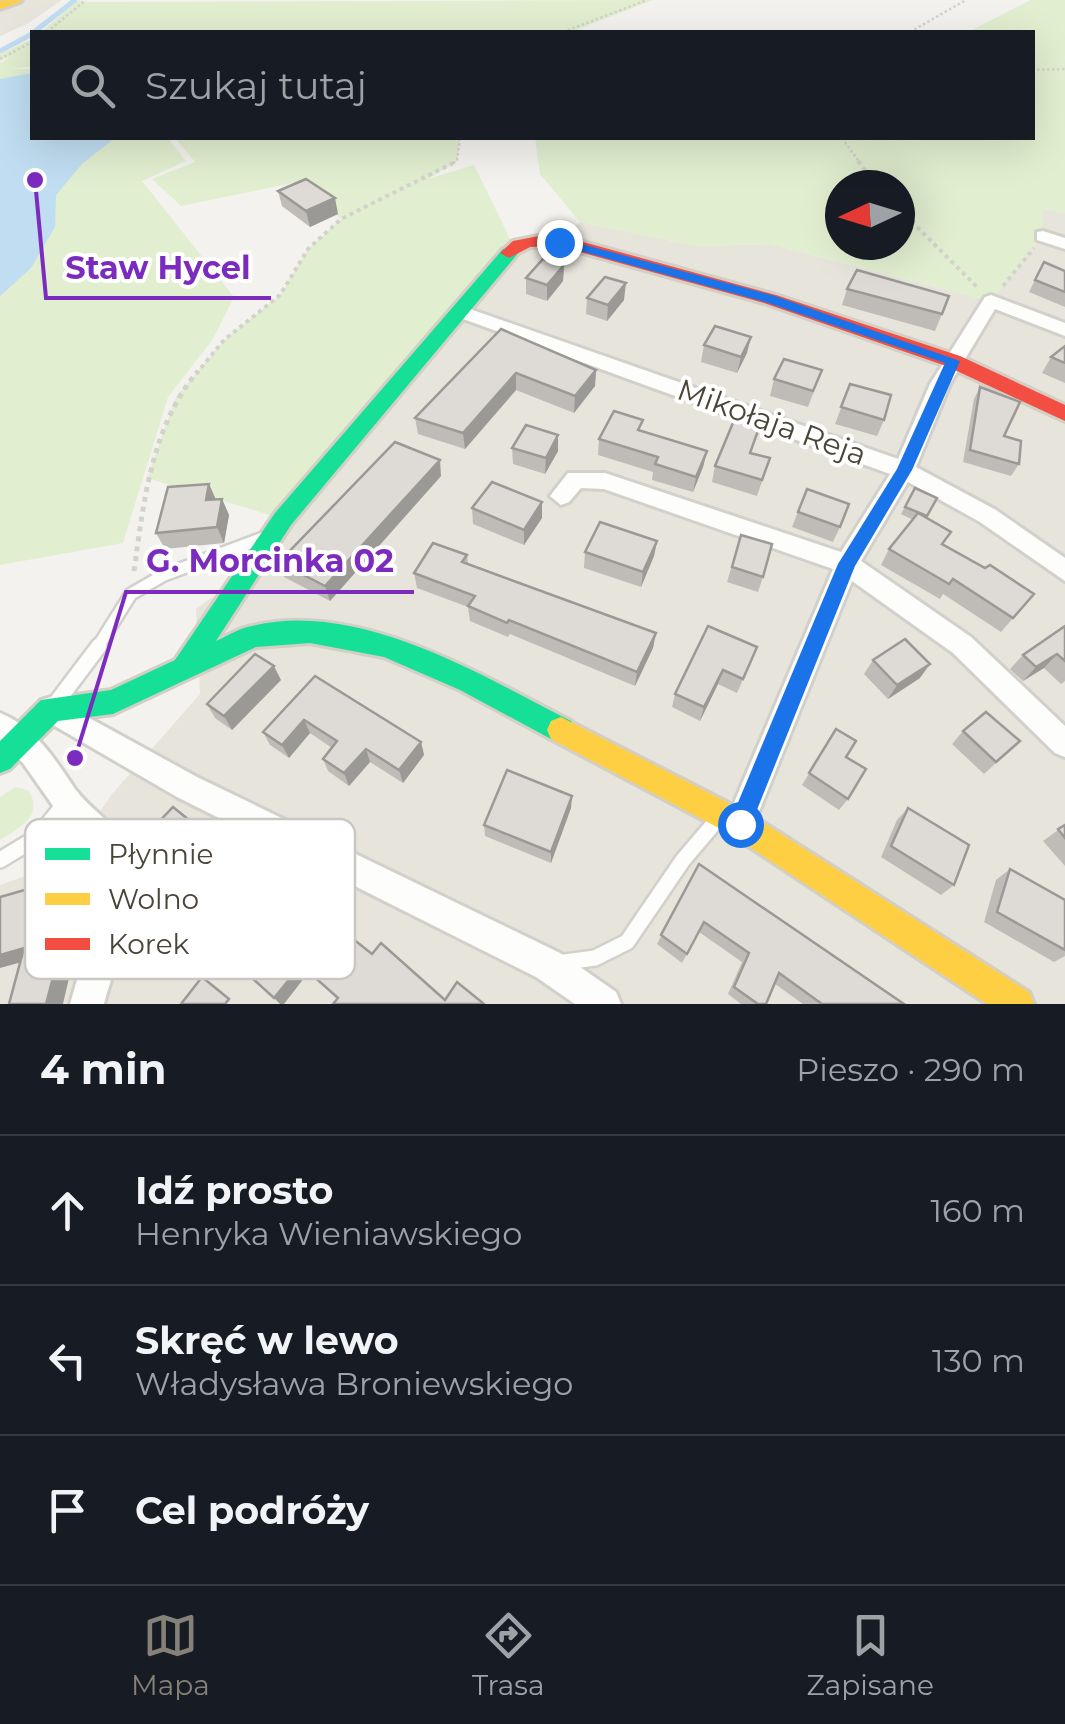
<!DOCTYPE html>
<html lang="pl">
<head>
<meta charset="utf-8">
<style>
	body { margin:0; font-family:Montserrat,sans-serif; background:#20242c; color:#f1f3f6 }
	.compass { position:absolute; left:825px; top:170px; width:90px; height:90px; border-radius:50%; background:#171b24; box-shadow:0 10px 40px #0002; rotate:266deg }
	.stop { position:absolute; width:30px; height:30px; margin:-22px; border:8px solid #1a73e8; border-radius:50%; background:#fff }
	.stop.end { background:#1a73e8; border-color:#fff; box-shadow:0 2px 10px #0008 }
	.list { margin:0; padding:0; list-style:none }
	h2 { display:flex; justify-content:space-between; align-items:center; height:130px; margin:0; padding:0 40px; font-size:42px }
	h2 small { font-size:32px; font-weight:400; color:#9ea1a6 }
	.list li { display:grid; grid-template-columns:65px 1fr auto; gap:30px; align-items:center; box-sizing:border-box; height:150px; padding:0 40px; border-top:2px solid #363941 }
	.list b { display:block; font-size:38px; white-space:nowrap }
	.list p { margin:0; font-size:32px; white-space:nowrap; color:#9ea1a6 }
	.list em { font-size:32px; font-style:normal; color:#9ea1a6 }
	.icon { flex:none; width:55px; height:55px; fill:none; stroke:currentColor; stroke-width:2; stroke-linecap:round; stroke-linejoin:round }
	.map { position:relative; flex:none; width:1065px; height:1004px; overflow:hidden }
	.search { position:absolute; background:#171b24; box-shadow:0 10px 40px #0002; left:30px; right:30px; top:30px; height:110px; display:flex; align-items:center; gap:25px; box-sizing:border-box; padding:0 35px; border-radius:0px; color:#9ea1a6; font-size:38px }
	.sheet { height:580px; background:#171b24 }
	nav { display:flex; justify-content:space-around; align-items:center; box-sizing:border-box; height:140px; border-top:2px solid #363941; background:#171b24; font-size:28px; color:#9ea1a6 }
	nav a { display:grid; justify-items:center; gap:5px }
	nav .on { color:#868178 }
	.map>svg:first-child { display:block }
</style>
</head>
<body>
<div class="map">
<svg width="1065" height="1004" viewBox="0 0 1065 1004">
	<rect width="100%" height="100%" fill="#f4f2ee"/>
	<g fill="#e7e4dc">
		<path d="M25 0H62L27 24 0 36V8Z"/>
		<path d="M1043 209 1065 213V1004H0V885L65 862 112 794 200 694 196 609 244 574 514 247 559 241 580 222 697 246 770 244 991 301Z"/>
	</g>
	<g fill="#e1eecf" fill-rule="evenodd">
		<path d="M79 0 87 2 653 0 571 32H41Z"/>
		<path d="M1031 0H1065V213L1043 209V236L991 301 770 244 697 246 580 222 540 174 535 138H1032V32H968ZM840 185H900V245H840Z"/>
		<path d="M32 39V67L9 69H32V138H176L170 141 186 161 142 181 234 297 213 339 168 397 123 543 0 565V63L12 56 0 61V54Z"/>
		<path d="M181 138H460L457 161 428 179 474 165 514 247 283 519 147 478 176 397 224 340 280 295 308 249 341 219 293 183 181 206 152 179 195 162 176 139Z"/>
		<path d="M15 787 28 790C45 815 20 828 0 840V797Z"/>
	</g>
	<path fill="#c0ddf1" d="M32 73V138H115L82 164 56 195 55 227 31 268 0 296V79Z"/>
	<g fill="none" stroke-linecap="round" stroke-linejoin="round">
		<g stroke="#c0ddf1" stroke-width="5">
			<path d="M34 32 75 0"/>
			<path d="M0 51 32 34"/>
		</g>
		<defs>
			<path id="lane-far1" d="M97 648 131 594 164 575 263 538"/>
			<g id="lane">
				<path d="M56 703 99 646"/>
				<path d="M0 860 38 837 66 802"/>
				<path d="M557 963 595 958 627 942 683 860 717 820"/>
			</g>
			<g id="street">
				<path d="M1043 231 1065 238V249L1037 240V232Z"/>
				<path d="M991 295 1065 323V336L995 309 950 384 916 467 996 510 1065 558V581L980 522 908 482 861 561 971 637 1065 726V757L1055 753 953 653 852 581 750 834 740 839 730 834 725 824 833 569 604 489 581 488 569 502 561 505 550 496 568 473H605L841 552 890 474 455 316 452 312 461 306 467 308 898 459 930 384 985 297Z"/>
				<path d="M51 697 197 777 560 953 616 992 621 1004H575L536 977 177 797 41 718 38 709 41 700Z"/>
				<path d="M0 713C35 727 55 759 75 789 89 808 110 820 122 839 152 885 116 957 104 1004H70L101 897V861L70 830 23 763 0 741Z"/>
			</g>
			<path id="fast" d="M509 248 518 253 515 257 291 525 216 641C228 636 239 628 252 626 358 600 479 674 571 721L575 730 571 739 561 743 551 739 460 690 384 657 310 643 256 647 113 714 58 721 10 769 0 773V741L41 700 111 690 175 660 275 513 503 249Z"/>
			<g id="slow">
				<path d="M22 0 20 2 0 9V1Z"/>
				<path d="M561 717 750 814 1029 992 1034 1004H987L730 834 551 739 547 730 551 721Z"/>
			</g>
			<path id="jam" d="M539 236 565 237 776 295 960 356 1065 405V421L946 366 764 303 558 246 530 247 509 258 500 253 513 241Z"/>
		</defs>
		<use href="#lane-far1" stroke="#d2d0cb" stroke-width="16"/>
		<use href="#lane" stroke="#d2d0cb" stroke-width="20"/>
		<use href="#street" stroke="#d2d0cb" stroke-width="6"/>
		<use href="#fast" stroke="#d3cfc5" stroke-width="6"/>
		<use href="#slow" stroke="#d3cfc5" stroke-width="6"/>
		<use href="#jam" stroke="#d3cfc5" stroke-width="6"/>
		<g stroke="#d3d2cc" stroke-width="2.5" stroke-dasharray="2.5 2.5" stroke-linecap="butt">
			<path d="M47 32 86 0"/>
			<path d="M563 32 647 0"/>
			<path d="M910 32 966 0"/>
			<path d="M0 59 32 42"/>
			<path d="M1032 70 1065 69"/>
			<path d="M842 138 860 163"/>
			<path d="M453 163 457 161 460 138"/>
		</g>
		<g stroke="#d3d2cc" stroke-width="4" stroke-dasharray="4 4" stroke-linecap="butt">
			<path d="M858 161 876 185"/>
			<path d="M900 210 979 289"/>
			<path d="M1003 286 1034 248"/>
			<path d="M196 374 224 340 280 295 308 249 341 219 457 161"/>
		</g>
		<path stroke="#d3d2cc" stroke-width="5" stroke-dasharray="5 5" stroke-linecap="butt" d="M134 571C144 501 151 427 198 371"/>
		<use href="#lane-far1" stroke="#fdfdfc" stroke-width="11"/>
		<use href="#lane" stroke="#fdfdfc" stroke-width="15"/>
		<use href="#street" fill="#fdfdfc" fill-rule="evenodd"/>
		<use href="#fast" fill="#16e098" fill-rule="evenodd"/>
		<use href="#slow" fill="#ffcf43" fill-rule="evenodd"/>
		<use href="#jam" fill="#f24e42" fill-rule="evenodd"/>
	</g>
	<g fill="#bfbcb8">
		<path d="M278 191 338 214 310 227 282 206Z"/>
		<path d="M1044 262 1065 271V307L1029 292Z"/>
		<path d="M564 265 563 281 547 301 526 294V278Z"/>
		<path d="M847 289 942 314 935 331 842 305Z"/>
		<path d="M587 298 624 300 607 321 586 314Z"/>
		<path d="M501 329 596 370 595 386 574 413 516 390 465 449 418 434 415 418Z"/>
		<path d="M704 345 747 353 737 373 701 362Z"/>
		<path d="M1065 346V383L1042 373 1051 357Z"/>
		<path d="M822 370 808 407 770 396 774 379Z"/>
		<path d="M850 384 884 420 877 436 835 424Z"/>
		<path d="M980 387 1019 464 1011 476 963 462 974 399Z"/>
		<path d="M641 431 707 451 703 467 693 492 652 480 653 472 598 455 599 439Z"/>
		<path d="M512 448 558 451 545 474 513 464Z"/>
		<path d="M752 453 770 458 757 496 712 482 715 466Z"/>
		<path d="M441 476 330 601 284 577 279 562Z"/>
		<path d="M209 484 216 500 222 499 229 515 224 543 165 549 156 533Z"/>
		<path d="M915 488 937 498 926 518 943 544 1034 594 1001 632 943 594 940 599 881 565 889 549 913 520 901 514Z"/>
		<path d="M807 489 840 527 833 542 792 527Z"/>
		<path d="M542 502V518L524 545 473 524 472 508Z"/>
		<path d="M741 535 763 577 758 592 727 582Z"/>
		<path d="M657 541 654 556 641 587 584 568 585 552Z"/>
		<path d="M467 555 468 563 656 633 653 648 635 686 510 634 508 637 470 621 468 607 417 588 414 573Z"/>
		<path d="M1065 626V681L1061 684 1044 668 1023 681 1010 669 1023 655Z"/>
		<path d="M757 647 737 693 718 684 700 721 672 707 675 694Z"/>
		<path d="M873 660 920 678 888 699 864 674Z"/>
		<path d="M315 676 421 742 424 755 403 783 370 762 349 786 328 771 323 759 332 748 310 733 289 758 270 745 263 732Z"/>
		<path d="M281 680 232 730 215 718 207 704Z"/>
		<path d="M836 729 846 757 848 799 839 810 802 785Z"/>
		<path d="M963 731 1020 741 984 774 952 744Z"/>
		<path d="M571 808 551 863 485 836 484 825Z"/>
		<path d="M908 808 954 885 941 895 881 857 897 820Z"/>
		<path d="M1065 825V866L1043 841Z"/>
		<path d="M699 864 904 1004H803L775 984 766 1004H741L728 994 742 962 699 932 682 963 657 944Z"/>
		<path d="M1010 869 1065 900V956L1054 962 984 922 996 880Z"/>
	</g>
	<g fill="#9b9996">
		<path d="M335 198 338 214 310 227 306 211Z"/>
		<path d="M564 265 563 281 547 301V285Z"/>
		<path d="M626 283 624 300 607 321 608 305Z"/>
		<path d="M751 337 747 353 737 373 741 357Z"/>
		<path d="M596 370 595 386 574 413 575 396Z"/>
		<path d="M516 373V390L465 449 463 433Z"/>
		<path d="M558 435V451L545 474 546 458Z"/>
		<path d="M707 451 703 467 693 492 696 477Z"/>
		<path d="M440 460 441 476 330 601 325 586Z"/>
		<path d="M209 484 216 500H206Z"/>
		<path d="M222 499 229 515 224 543 217 527Z"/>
		<path d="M542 502V518L524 545V530Z"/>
		<path d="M657 541 654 556 641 587 643 572Z"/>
		<path d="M656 633 653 648 635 686 637 672Z"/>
		<path d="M1057 654 1044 668 1023 681 1036 667Z"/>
		<path d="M930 664 920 678 888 699 897 685Z"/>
		<path d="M274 666 281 680 232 730 224 716Z"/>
		<path d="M723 670 718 684 700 721 704 707Z"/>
		<path d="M304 720 310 733 289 758 282 745Z"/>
		<path d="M421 742 424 755 403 783 399 770Z"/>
		<path d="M366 749 370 762 349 786 344 773Z"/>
		<path d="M572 796 571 808 551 863V852Z"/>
		<path d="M200 829 209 841 181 872 171 861Z"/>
		<path d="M49 883 63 893 59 973 69 978 63 1004H46L44 971Z"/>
		<path d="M234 925 243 934 215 965 205 957Z"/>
		<path d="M24 948 40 957 0 968V955Z"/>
		<path d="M301 965 308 973 284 1004H280L274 998Z"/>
	</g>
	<g fill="#dedbd6" stroke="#9b9996" stroke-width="2.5">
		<path d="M306 179 335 198 306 211 278 191Z"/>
		<path d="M543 259 564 265 547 285 526 278Z"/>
		<path d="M1044 262 1065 271V292L1035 280Z"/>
		<path d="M857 270 949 296 942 314 847 289Z"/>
		<path d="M605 277 626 283 608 305 587 298Z"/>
		<path d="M715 326 751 337 741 357 704 345Z"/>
		<path d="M501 329 596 370 575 396 516 373 463 433 415 418Z"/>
		<path d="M1065 346V363L1051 357Z"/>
		<path d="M784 359 822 370 813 391 774 379Z"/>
		<path d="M850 384 891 395 884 420 841 407Z"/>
		<path d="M980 387 1020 402 1004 436 1021 441 1019 464 970 450Z"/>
		<path d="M614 411 643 420 638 430 707 451 696 477 655 464 658 457 599 439Z"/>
		<path d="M735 418 760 425 750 453 770 458 762 480 715 466Z"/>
		<path d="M526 425 558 435 546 458 512 448Z"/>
		<path d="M395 442 440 460 325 586 279 562Z"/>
		<path d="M492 482 542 502 524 530 472 508Z"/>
		<path d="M209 484 206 500 222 499 217 527 156 533 168 487Z"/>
		<path d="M915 488 937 498 927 516 905 507Z"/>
		<path d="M807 489 849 504 840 527 798 512Z"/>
		<path d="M918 513 951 532 942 544 985 568 990 565 1034 594 1013 618 953 579 949 584 889 549Z"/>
		<path d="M600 522 657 541 643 572 585 552Z"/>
		<path d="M741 535 772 544 763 577 732 567Z"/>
		<path d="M433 543 467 555 462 562 656 633 637 672 509 620 507 623 468 606 475 596 414 573Z"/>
		<path d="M708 626 757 647 743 679 723 670 704 707 675 694Z"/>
		<path d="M1065 626V661L1057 654 1036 667 1023 655Z"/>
		<path d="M905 639 930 664 897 685 873 660Z"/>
		<path d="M255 654 274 666 224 716 207 704Z"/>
		<path d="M315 676 421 742 399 770 366 749 344 773 323 759 337 741 304 720 282 745 263 732Z"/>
		<path d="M986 712 1020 741 996 762 963 731Z"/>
		<path d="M836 729 856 741 846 757 866 769 848 799 809 773Z"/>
		<path d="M507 770 572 796 551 852 484 825Z"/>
		<path d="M173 807 200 829 171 861 151 844 159 836 151 830Z"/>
		<path d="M908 808 969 845 954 885 891 846Z"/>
		<path d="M1065 825V838L1058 829Z"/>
		<path d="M699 864 904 1004H822L779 973 766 1004H758L734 987 749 953 704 922 687 954 661 935Z"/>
		<path d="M245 868 300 916 309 904 372 954 381 943 445 1000 457 982 484 1004H333L338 998 301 965 274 998 251 977 267 957 234 925 205 957 184 936Z"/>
		<path d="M1010 869 1065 900V950L997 912Z"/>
		<path d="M49 883 44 971 55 970 46 1004H9L24 948 0 955V897Z"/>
		<path d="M202 977 229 999 225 1004H181Z"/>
	</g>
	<path fill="#1a73e8" d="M559 238 775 296 960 361 912 470 855 566 748 832 740 835 732 832 729 824 838 564 897 469 945 363 765 302 555 244Z"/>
	<g text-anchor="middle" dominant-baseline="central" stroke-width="8" stroke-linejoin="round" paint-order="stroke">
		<g font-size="30" fill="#4b4439" stroke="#fff">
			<text transform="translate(772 422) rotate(20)">Mikołaja Reja</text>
		</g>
	</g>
	<rect x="25" y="819" width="330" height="160" rx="15" fill="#fff" stroke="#c9c7c4" stroke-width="2.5"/>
	<rect x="45" y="848" width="45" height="12" fill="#16e098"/>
	<rect x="45" y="893" width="45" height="12" fill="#ffcf43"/>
	<rect x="45" y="938" width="45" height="12" fill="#f24e42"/>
	<g font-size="28" fill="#4b4439">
		<text x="108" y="864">Płynnie</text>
		<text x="108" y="909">Wolno</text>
		<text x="108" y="954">Korek</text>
	</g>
	<path fill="none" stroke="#7b2cbf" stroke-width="4" d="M35 180L46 298H271M75 758L126 592H414"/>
	<g fill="#7b2cbf" stroke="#fff" stroke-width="4">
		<circle cx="35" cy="180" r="10"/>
		<circle cx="75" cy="758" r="10"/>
	</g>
	<g font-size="32" text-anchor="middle" font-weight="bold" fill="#7b2cbf" stroke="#fff" stroke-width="8" stroke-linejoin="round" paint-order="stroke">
		<text x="158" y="279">Staw Hycel</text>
		<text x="270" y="572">G. Morcinka 02</text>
	</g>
</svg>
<svg class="compass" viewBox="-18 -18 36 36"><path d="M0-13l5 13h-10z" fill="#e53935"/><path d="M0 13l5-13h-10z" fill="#9ea1a6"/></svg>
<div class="stop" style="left:740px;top:824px"></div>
<div class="stop end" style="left:559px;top:242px"></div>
<div class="search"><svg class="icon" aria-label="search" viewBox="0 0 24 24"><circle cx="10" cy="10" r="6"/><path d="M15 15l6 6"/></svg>Szukaj tutaj</div>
</div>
<section class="sheet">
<h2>4 min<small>Pieszo · 290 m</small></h2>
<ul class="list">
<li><svg class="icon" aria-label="ahead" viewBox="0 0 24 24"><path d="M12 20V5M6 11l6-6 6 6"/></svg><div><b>Idź prosto</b><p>Henryka Wieniawskiego</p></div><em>160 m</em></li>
<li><svg class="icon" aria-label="left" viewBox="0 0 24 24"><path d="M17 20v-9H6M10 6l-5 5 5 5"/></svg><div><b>Skręć w lewo</b><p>Władysława Broniewskiego</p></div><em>130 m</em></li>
<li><svg class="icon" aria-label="arrive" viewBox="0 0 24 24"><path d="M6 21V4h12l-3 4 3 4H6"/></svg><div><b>Cel podróży</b></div></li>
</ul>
</section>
<nav>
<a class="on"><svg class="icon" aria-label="map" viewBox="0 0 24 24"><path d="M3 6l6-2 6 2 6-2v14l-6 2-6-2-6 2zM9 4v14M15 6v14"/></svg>Mapa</a>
<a><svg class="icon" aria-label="directions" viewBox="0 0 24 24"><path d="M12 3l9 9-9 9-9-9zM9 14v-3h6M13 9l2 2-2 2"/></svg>Trasa</a>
<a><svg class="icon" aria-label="saved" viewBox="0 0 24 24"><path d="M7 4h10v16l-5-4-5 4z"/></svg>Zapisane</a>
</nav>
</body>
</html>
